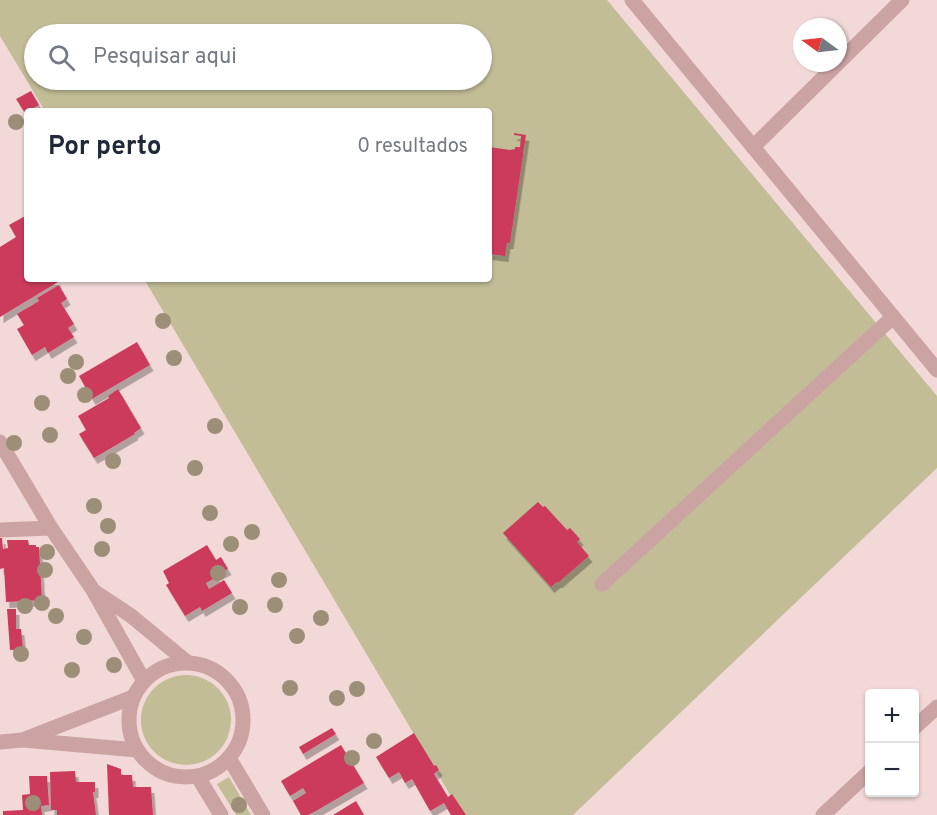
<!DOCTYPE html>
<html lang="pt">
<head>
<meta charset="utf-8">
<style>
	body { margin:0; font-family:Overpass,sans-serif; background:#f2f2f3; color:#1f2937 }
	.controls { position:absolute; right:18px; bottom:18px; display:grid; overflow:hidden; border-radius:6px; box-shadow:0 2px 4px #0004 }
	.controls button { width:54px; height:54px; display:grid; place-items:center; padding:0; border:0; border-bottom:2px solid #e0e1e3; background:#fff; color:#1f2937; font:30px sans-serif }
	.compass { position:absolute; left:793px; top:18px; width:54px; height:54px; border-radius:50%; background:#fff; box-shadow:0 2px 4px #0004; rotate:285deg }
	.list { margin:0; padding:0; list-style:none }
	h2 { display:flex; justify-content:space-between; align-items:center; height:78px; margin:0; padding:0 24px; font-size:26px }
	h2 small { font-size:20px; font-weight:400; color:#747a83 }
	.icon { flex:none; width:33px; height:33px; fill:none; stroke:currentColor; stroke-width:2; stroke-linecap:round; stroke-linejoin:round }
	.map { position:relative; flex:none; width:937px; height:815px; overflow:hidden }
	.search { position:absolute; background:#fff; box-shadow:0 2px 4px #0004; left:24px; top:24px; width:468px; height:66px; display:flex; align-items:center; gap:15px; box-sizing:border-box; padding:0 21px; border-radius:33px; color:#747a83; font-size:22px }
	.panel { position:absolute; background:#fff; box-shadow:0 2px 4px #0004; left:24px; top:108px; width:468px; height:174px; border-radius:6px }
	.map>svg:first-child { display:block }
</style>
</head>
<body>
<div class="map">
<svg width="937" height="815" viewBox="0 0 937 815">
	<defs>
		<filter id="shadow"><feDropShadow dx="3.5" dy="6" stdDeviation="0" flood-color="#0004"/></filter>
	</defs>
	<rect width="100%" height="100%" fill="#f2d9d7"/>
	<g fill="#c2bc97" fill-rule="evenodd">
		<path d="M0 0H607L937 396V468L573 815H462L144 279H489V111H45L0 36ZM34 34H482V80H34Z"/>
		<circle cx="186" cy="720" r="45"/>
		<path d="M229 777 251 815H236L217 784Z"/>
	</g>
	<g fill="#cd3a5b" filter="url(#shadow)">
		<path d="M31 91 39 105 25 113 16 99Z"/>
		<path d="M514 133 526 135 510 243H507L505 256 489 254V147L510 150 515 149V147H520L521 136 514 135Z"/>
		<path d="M27 215V248L25 250 27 255V279H56L58 282 0 317V247L16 237 9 225Z"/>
		<path d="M59 285 67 299 61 303 74 324 68 328 74 337 48 353 45 347 32 355 17 329 24 325 17 314 39 301 37 298Z"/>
		<path d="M137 342 150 365 92 399 79 376Z"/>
		<path d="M118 389 141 428 134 433 135 434 94 458 79 434 86 430 78 416 109 398 108 396Z"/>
		<path d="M538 502 543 507 545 506 567 530 570 528 580 539 577 542 589 556 559 582H557L551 587 503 533Z"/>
		<path d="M0 538H2L3 549 8 548 7 540H28L29 545H36V547H39L42 600 6 602 4 568 0 569Z"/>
		<path d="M207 545 216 560 221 557 228 569 220 573 218 570 214 572 217 577 206 583 209 589 224 580 232 593 202 611 200 607 185 616 166 585 169 583 163 571Z"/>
		<path d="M7 609H16V629H21L23 649 10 650Z"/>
		<path d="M332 728 336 734 303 754 299 747Z"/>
		<path d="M414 733 434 766 436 765 439 770 434 774 448 797 452 794 466 815H451L444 803 430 811 412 779 405 783 399 772 389 778 376 757Z"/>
		<path d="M341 745 364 783 316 811 308 815H301L293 801 306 793 303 788 290 796 281 781Z"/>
		<path d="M107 764 121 769V775H132L133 787H151L153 815H109Z"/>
		<path d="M75 771 76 782H95V792H93L96 815H57V810H51L50 772Z"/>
		<path d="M29 776H47L49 805 41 806 42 815H3V811L23 810 22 795 30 794Z"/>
		<path d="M356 801 364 815H333Z"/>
	</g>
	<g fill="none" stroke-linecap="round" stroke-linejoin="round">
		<g stroke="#cba3a3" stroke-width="15">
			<path d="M632 0 937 370"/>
			<path d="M753 147 902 0"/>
			<path d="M0 442 51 528 93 590 144 681"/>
			<path d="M0 530 51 528"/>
			<path d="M602 584 893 317"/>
			<path d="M95 592 130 615 187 662"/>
			<circle cx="186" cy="720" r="57"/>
			<path d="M914 728 937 707"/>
			<path d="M25 739 133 697"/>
			<path d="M0 742 23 740 137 750"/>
			<path d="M229 758 263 815"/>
			<path d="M198 777 221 815"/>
			<path d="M823 815 870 771"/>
		</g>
	</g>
	<g fill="#9c8e77">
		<circle cx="16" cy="122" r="8"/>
		<circle cx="163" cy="321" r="8"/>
		<circle cx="174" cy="358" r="8"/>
		<circle cx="76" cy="362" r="8"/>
		<circle cx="68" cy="376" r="8"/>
		<circle cx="85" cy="395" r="8"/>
		<circle cx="42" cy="403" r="8"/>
		<circle cx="215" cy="426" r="8"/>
		<circle cx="50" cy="435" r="8"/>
		<circle cx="14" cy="443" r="8"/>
		<circle cx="113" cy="461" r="8"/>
		<circle cx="195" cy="468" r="8"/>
		<circle cx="94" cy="506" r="8"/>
		<circle cx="210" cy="513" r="8"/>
		<circle cx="108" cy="526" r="8"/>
		<circle cx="252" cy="532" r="8"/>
		<circle cx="231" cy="544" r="8"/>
		<circle cx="102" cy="549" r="8"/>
		<circle cx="47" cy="552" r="8"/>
		<circle cx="45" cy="570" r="8"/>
		<circle cx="218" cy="573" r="8"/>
		<circle cx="279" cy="580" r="8"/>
		<circle cx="42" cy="603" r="8"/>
		<circle cx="275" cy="605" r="8"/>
		<circle cx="25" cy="606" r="8"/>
		<circle cx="240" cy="607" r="8"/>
		<circle cx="56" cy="616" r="8"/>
		<circle cx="321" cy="618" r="8"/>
		<circle cx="297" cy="636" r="8"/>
		<circle cx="84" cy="637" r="8"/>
		<circle cx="21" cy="654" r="8"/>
		<circle cx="114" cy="665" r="8"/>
		<circle cx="72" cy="670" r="8"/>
		<circle cx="290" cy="688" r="8"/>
		<circle cx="357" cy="689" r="8"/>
		<circle cx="337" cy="698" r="8"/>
		<circle cx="374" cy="741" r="8"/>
		<circle cx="352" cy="758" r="8"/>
		<circle cx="33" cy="803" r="8"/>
		<circle cx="239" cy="805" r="8"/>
	</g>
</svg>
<div class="controls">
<button>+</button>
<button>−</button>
</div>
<svg class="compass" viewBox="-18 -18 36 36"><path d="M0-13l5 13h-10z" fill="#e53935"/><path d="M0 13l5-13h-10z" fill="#747a83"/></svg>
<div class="search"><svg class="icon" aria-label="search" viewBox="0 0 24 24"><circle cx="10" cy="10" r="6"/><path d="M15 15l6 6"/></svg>Pesquisar aqui</div>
<section class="panel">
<h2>Por perto<small>0 resultados</small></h2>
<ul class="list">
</ul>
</section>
</div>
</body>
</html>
